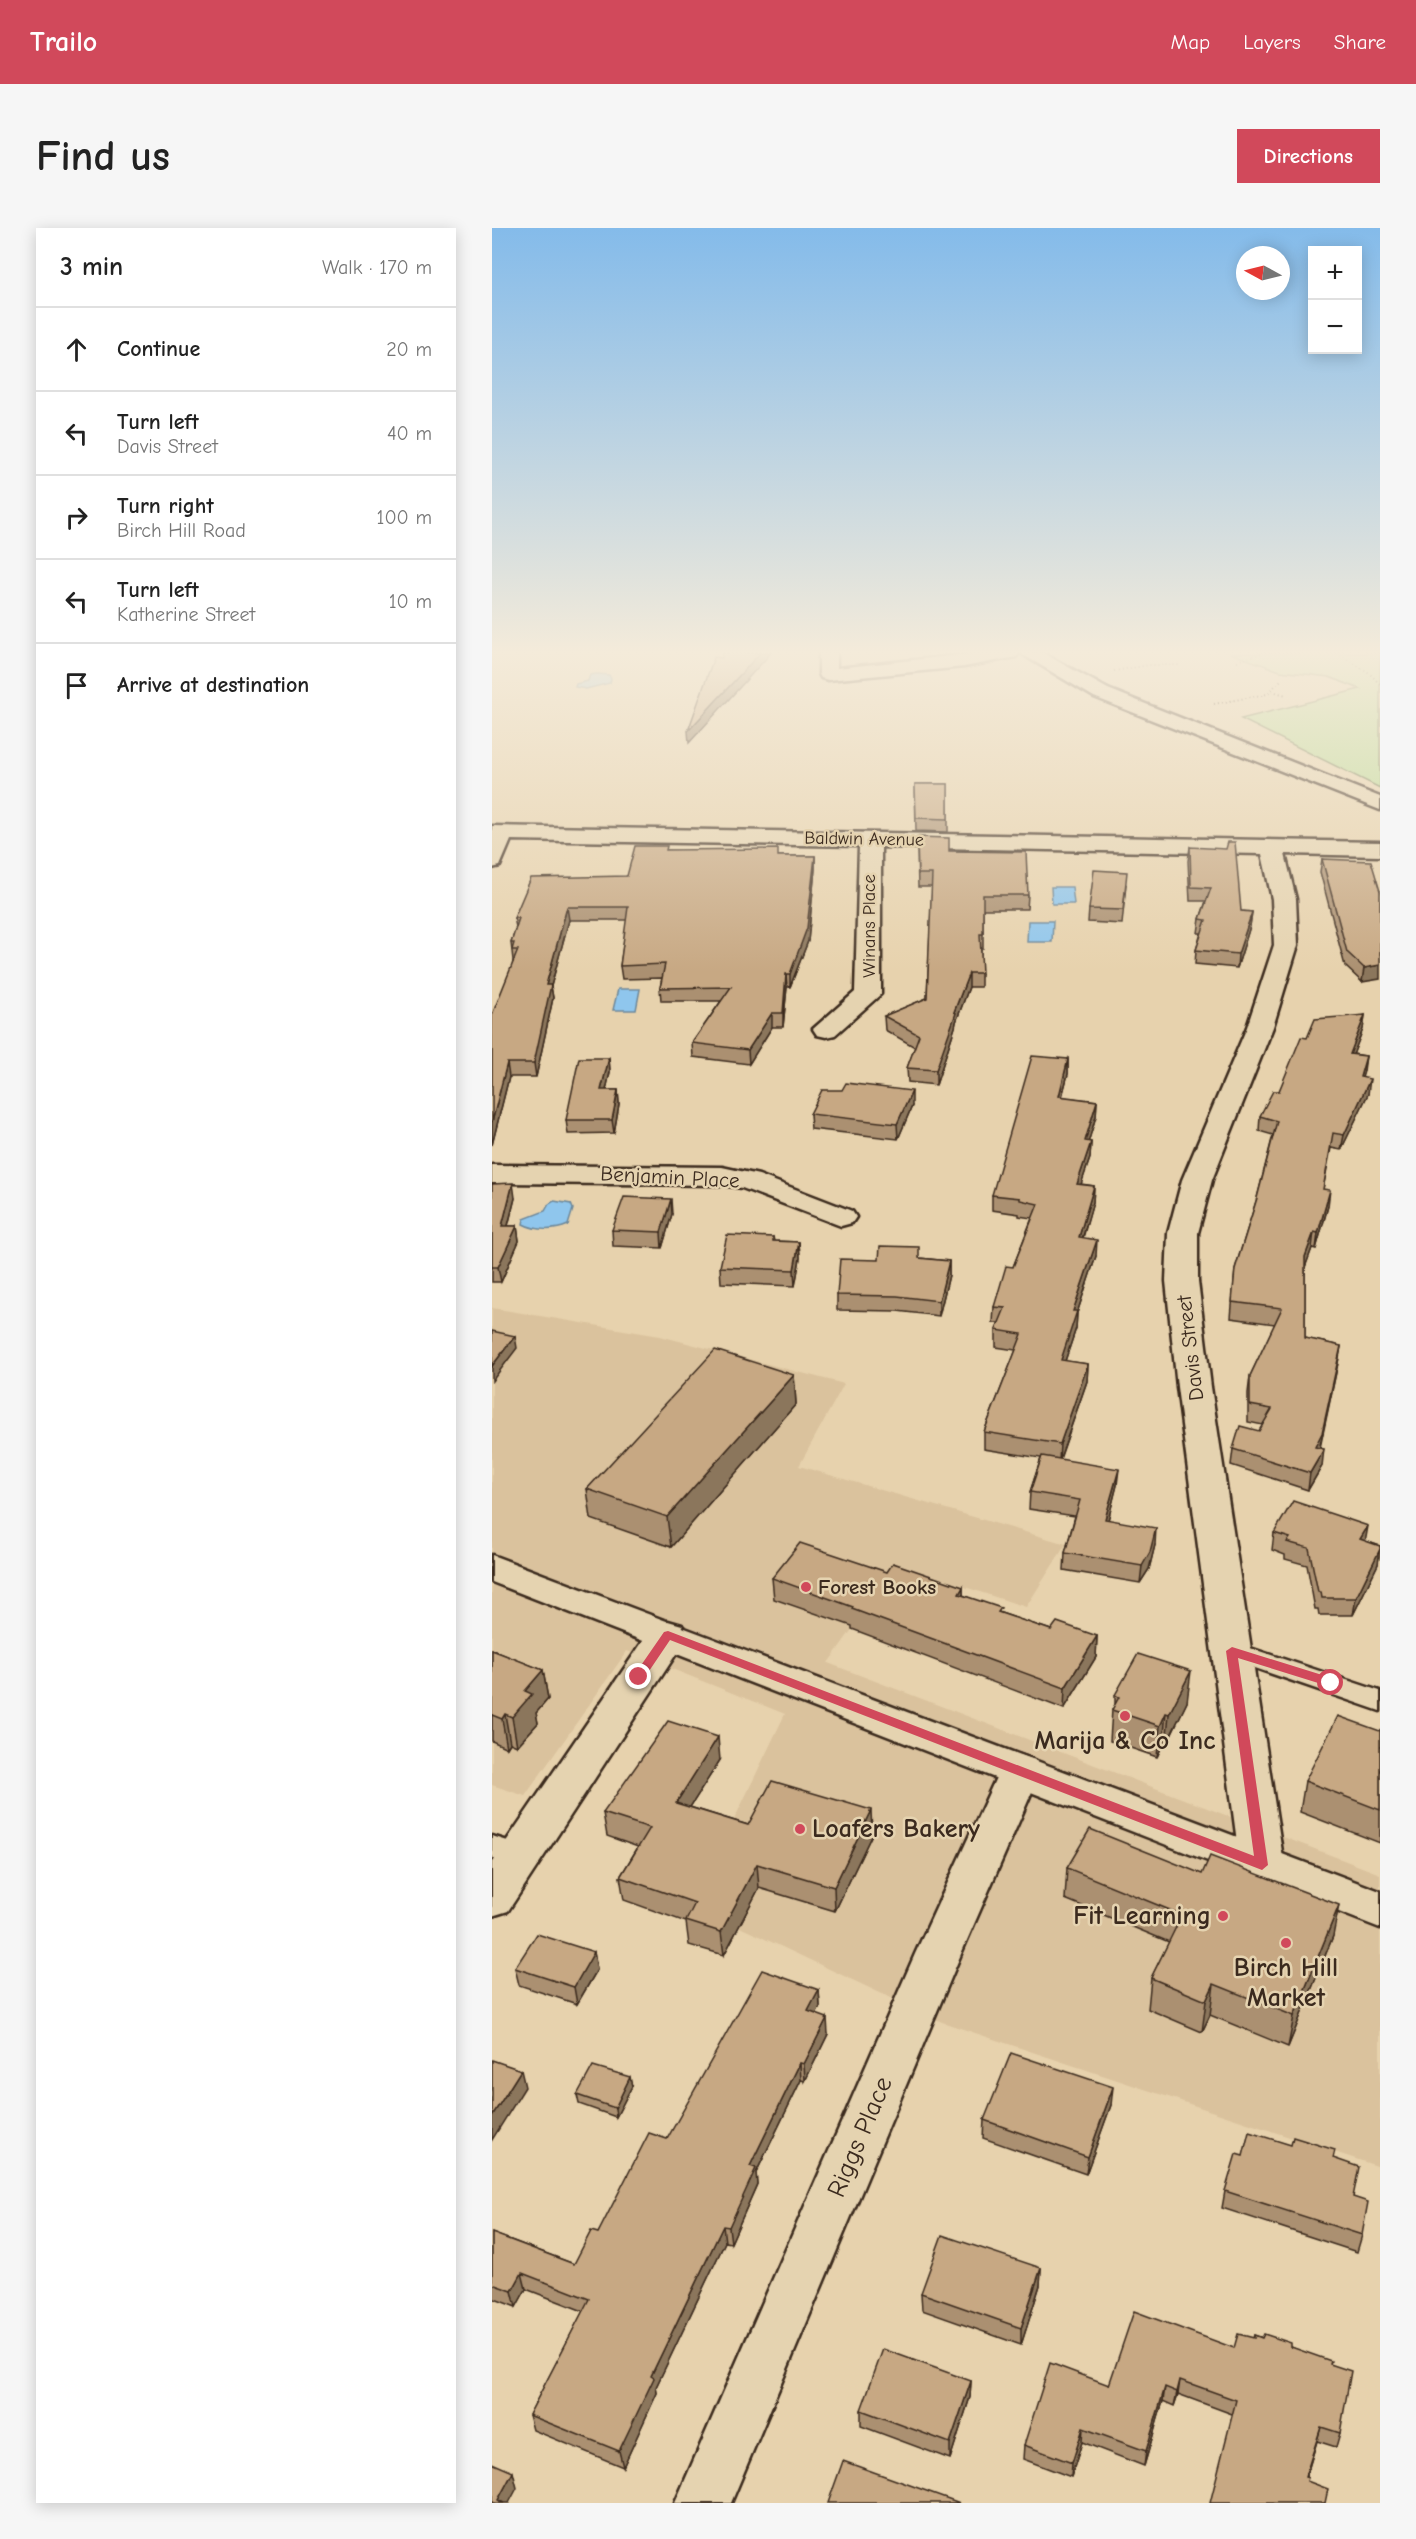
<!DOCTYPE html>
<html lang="en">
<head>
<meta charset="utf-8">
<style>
	body { margin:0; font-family:"Comic Neue",sans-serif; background:#f6f6f6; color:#222 }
	.controls { position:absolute; right:18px; top:18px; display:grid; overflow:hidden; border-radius:0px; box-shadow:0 3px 15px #0003 }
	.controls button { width:54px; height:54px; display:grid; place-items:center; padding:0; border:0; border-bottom:2px solid #e0e0e0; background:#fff; color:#222; font:30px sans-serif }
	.compass { position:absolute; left:744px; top:18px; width:54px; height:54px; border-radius:50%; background:#fff; box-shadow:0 3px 15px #0003; rotate:277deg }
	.stop { position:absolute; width:18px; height:18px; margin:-14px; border:4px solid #d1495b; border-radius:50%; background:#fff }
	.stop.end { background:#d1495b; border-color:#fff; box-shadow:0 2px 6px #0008 }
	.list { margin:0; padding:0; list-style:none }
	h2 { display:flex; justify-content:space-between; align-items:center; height:78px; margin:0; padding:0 24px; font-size:26px }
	h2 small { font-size:20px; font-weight:400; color:#767676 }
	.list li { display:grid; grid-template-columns:39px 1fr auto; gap:18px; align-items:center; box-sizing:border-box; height:84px; padding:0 24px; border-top:2px solid #e0e0e0 }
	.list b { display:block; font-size:22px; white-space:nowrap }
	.list p { margin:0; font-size:20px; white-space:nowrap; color:#767676 }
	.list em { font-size:20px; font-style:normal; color:#767676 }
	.icon { flex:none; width:33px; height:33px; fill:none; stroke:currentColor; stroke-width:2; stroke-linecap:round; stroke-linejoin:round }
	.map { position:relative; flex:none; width:888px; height:2275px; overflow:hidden; border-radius:0px }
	header { display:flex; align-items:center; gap:36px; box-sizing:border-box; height:84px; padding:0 30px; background:#d1495b; color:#fff }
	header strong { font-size:28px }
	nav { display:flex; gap:33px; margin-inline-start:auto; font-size:21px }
	.intro { display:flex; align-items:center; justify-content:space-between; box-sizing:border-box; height:144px; padding:0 36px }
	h1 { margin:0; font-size:42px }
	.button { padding:15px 27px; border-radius:0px; background:#d1495b; color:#fff; font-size:21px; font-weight:700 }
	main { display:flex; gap:36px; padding:0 36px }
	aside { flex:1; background:#fff; border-radius:0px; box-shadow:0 3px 15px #0003 }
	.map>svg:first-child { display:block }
</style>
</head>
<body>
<header>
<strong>Trailo</strong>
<nav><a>Map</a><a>Layers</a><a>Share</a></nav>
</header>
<div class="intro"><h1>Find us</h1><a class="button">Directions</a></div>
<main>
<aside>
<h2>3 min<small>Walk · 170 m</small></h2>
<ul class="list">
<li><svg class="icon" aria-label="ahead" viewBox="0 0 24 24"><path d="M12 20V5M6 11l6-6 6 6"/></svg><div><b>Continue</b></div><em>20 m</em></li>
<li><svg class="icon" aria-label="left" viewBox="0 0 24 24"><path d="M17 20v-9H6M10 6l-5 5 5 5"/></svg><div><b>Turn left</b><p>Davis Street</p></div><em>40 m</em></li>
<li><svg class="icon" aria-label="right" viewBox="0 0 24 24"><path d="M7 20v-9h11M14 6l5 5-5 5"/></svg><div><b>Turn right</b><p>Birch Hill Road</p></div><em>100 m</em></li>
<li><svg class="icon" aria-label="left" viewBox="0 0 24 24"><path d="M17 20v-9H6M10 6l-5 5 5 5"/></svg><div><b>Turn left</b><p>Katherine Street</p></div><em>10 m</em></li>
<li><svg class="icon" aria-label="arrive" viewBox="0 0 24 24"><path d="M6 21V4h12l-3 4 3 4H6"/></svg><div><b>Arrive at destination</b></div></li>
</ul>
</aside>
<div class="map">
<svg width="888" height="2275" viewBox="0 0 888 2275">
	<rect width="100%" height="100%" fill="#e7d2ad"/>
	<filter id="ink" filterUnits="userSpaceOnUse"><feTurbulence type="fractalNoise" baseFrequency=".0167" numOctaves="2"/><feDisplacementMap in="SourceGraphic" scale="12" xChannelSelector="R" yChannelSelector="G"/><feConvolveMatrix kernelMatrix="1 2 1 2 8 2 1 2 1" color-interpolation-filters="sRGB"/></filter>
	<g filter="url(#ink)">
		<path fill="#dac29d" d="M0 1080 168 1108 352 1156 307 1238 574 1316 534 1379 406 1337 336 1435 888 1646V1939L450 1794 201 1677 293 1486 135 1423 33 1568 0 1557Z"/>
		<path fill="#b9db95" stroke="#7a825a" stroke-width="1.5" d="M738 425H888V560L749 491 868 461 837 449 788 443Z"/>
		<g fill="#8fc6ed" stroke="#6d889a" stroke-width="1.5">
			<path d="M105 446 117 447 119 451 118 455 94 461 83 459 84 456 96 453 98 447Z"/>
			<path d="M559 659H580L582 676H560Z"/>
			<path d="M536 693H561L560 714H535Z"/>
			<path d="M126 761H148L144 782H121Z"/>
			<path d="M62 973 79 976 81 981 76 997C63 1003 44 1003 31 996L32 991 53 983 57 976Z"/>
		</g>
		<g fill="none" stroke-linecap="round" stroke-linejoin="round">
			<defs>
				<g id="service">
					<path d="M740 1414 888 1463V1483L731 1429 728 1423 731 1417Z"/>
					<path d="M0 1608 38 1620 42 1628 38 1636 28 1639 0 1630Z"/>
				</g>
				<g id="minor">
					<path d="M327 425H345V440L488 425H527L524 429 472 439 336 452 329 450 327 446Z"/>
					<path d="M0 598 888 614V628L793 626 804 671 806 717 781 799 720 952 706 1005V1053L719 1159 792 1637 785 1649 770 1655 755 1649 748 1637 685 1159 674 1053 676 1005 690 952 755 799 782 717 780 671 770 626 389 619V766L343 807 334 809 325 807 321 801 363 764 367 618 19 612 8 638 0 640Z"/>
					<path d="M0 937 230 939 267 947 360 983 364 989 360 995 349 998 250 960 230 957 0 955Z"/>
					<path d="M176 1393 190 1397 195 1407 190 1417 16 1683 0 1688V1634L162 1397Z"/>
					<path d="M528 1527 543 1532 549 1543 469 1726 239 2275H183L423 1726 507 1543 513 1532Z"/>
				</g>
				<path id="tertiary" d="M0 1327 888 1663V1700L0 1354Z"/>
				<path id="secondary" d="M528 425H551L616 461 888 569V582L602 469Z"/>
			</defs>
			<use href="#service" stroke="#3b2a1e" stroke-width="5"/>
			<use href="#minor" stroke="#3b2a1e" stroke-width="5"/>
			<use href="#tertiary" stroke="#3b2a1e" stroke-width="5"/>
			<use href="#secondary" stroke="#3b2a1e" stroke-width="5"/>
			<g stroke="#3b2a1e" stroke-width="2" stroke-dasharray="1 3" stroke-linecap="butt">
				<path d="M845 425 876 444 888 456"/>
				<path d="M745 433 771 425"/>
				<path d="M622 443 657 437H687"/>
				<path d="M780 463 794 467"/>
				<path d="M722 476 775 466 790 451"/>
			</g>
			<use href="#service" fill="#e5d3b0" fill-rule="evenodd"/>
			<use href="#minor" fill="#e5d3b0" fill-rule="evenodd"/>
			<use href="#tertiary" fill="#e5d3b0" fill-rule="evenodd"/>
			<use href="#secondary" fill="#e5d3b0" fill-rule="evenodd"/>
		</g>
		<g fill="#ab9071" stroke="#3b2a1e" stroke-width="1.5">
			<path d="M423 556H456V604L424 603Z"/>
			<path d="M698 619 749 683 760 684 758 698 745 740 703 736 704 722 709 705H706L708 691 714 673H698L696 633Z"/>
			<path d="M175 622 287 628H323V641L316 713 298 759H295L291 799H280L257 836 201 829 200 815 229 773H169L168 760 170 750 130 751 128 738 135 692H77L59 758 61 770 44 849H17L0 917 21 732 19 715 24 699 22 690 135 648Z"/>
			<path d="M425 622 457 623 536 667 535 681H491V720H489V759H477L464 794 463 799 444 857 416 854 415 840 423 819 393 802 392 788 435 770 440 659H426Z"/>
			<path d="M830 631 888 663 870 754 853 738 828 644Z"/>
			<path d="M634 657 630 696 596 694 597 681Z"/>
			<path d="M873 787 871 801 861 826 874 828 870 849 876 866 849 922 839 920 831 961 836 978 824 1021 820 1020 813 1039V1110L849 1118 846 1135 828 1220 830 1238 816 1262 739 1237 741 1221 767 1203 771 1197 756 1194V1165L758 1148 783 1096 739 1090 743 1041 765 970 781 907 767 903 768 888 787 863 815 810Z"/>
			<path d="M117 830 118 844 114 862H126L127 876 122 905 76 906 74 892Z"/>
			<path d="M576 831V846L570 869 605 873 604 888 596 914H599L598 930 589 956 602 958 601 974 591 1010 604 1028 585 1085 584 1100 573 1133 596 1136 595 1153 568 1231 625 1257 616 1292 663 1317 657 1341 648 1355 572 1342 573 1325 583 1288 537 1281 538 1264 549 1230 492 1221V1204L524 1122 504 1119V1102L507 1095H501L502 1079 521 1039 540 990 527 988V986L500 982V967Z"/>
			<path d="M420 878 406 911 319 901 318 886Z"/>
			<path d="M0 956 23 970 16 998H25L27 1013 9 1054H0Z"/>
			<path d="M180 986 170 1020 121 1018 120 1002Z"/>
			<path d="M281 1009 282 1013 307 1014 308 1030 303 1058 229 1055 228 1039Z"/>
			<path d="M427 1030 457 1033V1047L447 1088 405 1083 345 1082V1067L387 1032Z"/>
			<path d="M302 1147 304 1176 179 1319 99 1291 95 1261Z"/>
			<path d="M782 1305 873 1313 888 1318 886 1336 861 1387H827L826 1381H823L815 1337 793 1331V1327L780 1322Z"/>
			<path d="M395 1344 471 1359V1367L509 1385 559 1402 605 1408 604 1429 572 1481 360 1401V1398L282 1371 280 1350Z"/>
			<path d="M0 1422 51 1442 56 1471 44 1485 46 1495 25 1518 18 1515 15 1520 0 1513Z"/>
			<path d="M623 1467 695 1474 674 1517 671 1516 665 1529 618 1513 620 1482 623 1477Z"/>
			<path d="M888 1503V1615L808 1584 813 1553Z"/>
			<path d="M228 1532 198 1579 256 1597 380 1606 343 1683 267 1660 232 1727 197 1717 194 1694 132 1672 128 1649 146 1619 115 1608 111 1585Z"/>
			<path d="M575 1640 841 1708 796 1819 718 1787 710 1804 656 1781 659 1750 677 1714 573 1671Z"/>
			<path d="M102 1724 105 1742 85 1776 27 1757 23 1740Z"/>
			<path d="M327 1762 328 1779 324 1786 336 1806 313 1853 309 1852 264 1945 265 1956 239 2015 233 2014 164 2159 165 2165 131 2239 41 2202 37 2187 91 2083 34 2061 24 2079 0 2070V2005L82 2036 106 2005 175 1911Z"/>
			<path d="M140 1858 124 1889 87 1876 85 1867Z"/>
			<path d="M619 1877 594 1946 491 1910 492 1892Z"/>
			<path d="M751 1928 841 1930 861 1969 870 2007 865 2024 730 1980 733 1963Z"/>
			<path d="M549 2040 548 2057 529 2117 430 2082 429 2065Z"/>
			<path d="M762 2107 799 2119 838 2136 848 2205 844 2219 825 2213 814 2249 815 2253 833 2275 740 2186 686 2166 682 2178 671 2173 652 2238 590 2214 579 2249 531 2231 532 2217 617 2157 742 2120 761 2110Z"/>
			<path d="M479 2153 478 2169 458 2231 369 2198V2182Z"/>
		</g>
		<g fill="#8b765c" stroke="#3b2a1e" stroke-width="1.5">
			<path d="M268 425H279L197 515 196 503Z"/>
			<path d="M323 628V641L316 713 298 759V746Z"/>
			<path d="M75 679 77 692 59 758 61 770 44 849 42 835 54 757Z"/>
			<path d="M760 684 758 698 745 740 746 726Z"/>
			<path d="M888 737V751L870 754 872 740Z"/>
			<path d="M477 745V759L464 794 463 799 444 857V842L462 784Z"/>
			<path d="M294 746 295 759 291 799V785Z"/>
			<path d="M280 785V799L257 836 256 822Z"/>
			<path d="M873 787 871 801 856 840 858 826Z"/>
			<path d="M874 828 872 843 866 864 868 849Z"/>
			<path d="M117 830 118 844 111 876 109 862Z"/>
			<path d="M576 831V846L566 883 567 868Z"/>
			<path d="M15 835 17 849 0 917V894Z"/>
			<path d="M878 851 876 866 849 922 852 907Z"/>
			<path d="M126 862 127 876 122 905 120 892Z"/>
			<path d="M420 863V878L406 911 405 896Z"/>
			<path d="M605 873 604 888 592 929 593 913Z"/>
			<path d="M599 914 598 930 584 971 585 956Z"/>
			<path d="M21 955 23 970 12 1013 10 998Z"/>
			<path d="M602 958 601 974 586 1025 587 1009Z"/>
			<path d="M838 962 836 978 824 1021 826 1005Z"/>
			<path d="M179 971 180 986 170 1020 169 1004Z"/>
			<path d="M25 998 27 1013 9 1054 6 1039Z"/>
			<path d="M822 1004 820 1020 811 1045 813 1029Z"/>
			<path d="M605 1012 604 1028 585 1085 584 1100 568 1148 569 1132 581 1083Z"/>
			<path d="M307 1014 308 1030 303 1058 302 1042Z"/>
			<path d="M457 1033V1047L447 1088V1073Z"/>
			<path d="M23 1108 25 1120 0 1153V1138Z"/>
			<path d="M849 1118 846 1135 827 1222 823 1219Z"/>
			<path d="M596 1136 595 1153 567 1233 568 1216Z"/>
			<path d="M302 1147 304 1176 179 1319 175 1289Z"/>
			<path d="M832 1221 830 1238 816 1262 818 1245Z"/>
			<path d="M627 1241 625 1257 612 1308 613 1291Z"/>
			<path d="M876 1298 873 1315 868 1311Z"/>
			<path d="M664 1300 663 1317 657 1341 648 1355 650 1338Z"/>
			<path d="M888 1321 886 1336 861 1387 864 1370Z"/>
			<path d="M471 1359V1379L467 1366Z"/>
			<path d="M605 1408 604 1429 572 1481 573 1460Z"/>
			<path d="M51 1442 56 1471 44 1485 46 1495 25 1518 20 1489 33 1463Z"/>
			<path d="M699 1443 695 1474 674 1517 677 1486Z"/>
			<path d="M674 1485 671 1516 665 1529 668 1498Z"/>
			<path d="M13 1486 18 1515 15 1520 10 1491Z"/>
			<path d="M226 1509 228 1532 186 1598 184 1575Z"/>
			<path d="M379 1582 380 1606 343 1683 342 1659Z"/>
			<path d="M265 1636 267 1660 232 1727 229 1704Z"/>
			<path d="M847 1677 841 1708 796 1819 802 1788Z"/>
			<path d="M102 1724 105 1742 85 1776 82 1759Z"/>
			<path d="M722 1756 718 1787 710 1804 714 1773Z"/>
			<path d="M327 1762 328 1779 318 1799 316 1783Z"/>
			<path d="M335 1790 336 1806 313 1853 312 1836Z"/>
			<path d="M308 1835 309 1852 264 1945 265 1956 239 2015 237 1999 258 1938Z"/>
			<path d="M29 1842 33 1859 0 1912V1888Z"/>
			<path d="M138 1849 140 1858 124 1889 123 1880Z"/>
			<path d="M621 1859 619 1877 594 1946 596 1929Z"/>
			<path d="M231 1998 233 2014 164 2159 165 2165 131 2239 127 2223 159 2148Z"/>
			<path d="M549 2040 548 2057 529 2117V2100Z"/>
			<path d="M30 2045 34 2061 24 2079 20 2063Z"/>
			<path d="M688 2152 686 2166 682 2178 685 2164Z"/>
			<path d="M479 2153 478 2169 458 2231V2215Z"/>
			<path d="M673 2159 671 2173 652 2238 654 2223Z"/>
			<path d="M829 2199 825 2213 810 2262 813 2249Z"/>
			<path d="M591 2200 590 2214 579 2249 580 2235Z"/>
			<path d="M21 2244 25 2260 17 2275H7L6 2272Z"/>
		</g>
		<g fill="#c7a883" stroke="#3b2a1e" stroke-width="1.5">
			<path d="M230 425H268L196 503 222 429 230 430Z"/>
			<path d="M423 556H456V591L424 590Z"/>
			<path d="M425 609 457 610V623L534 624 536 667H491V706H488L490 745H477L462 784 464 785 444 842 415 840 427 807 392 788 435 770 440 646H426Z"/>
			<path d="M736 614H743L749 683 760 684 746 726 704 722 714 692 708 691 719 660 699 659 698 619 734 621Z"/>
			<path d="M143 618H175L174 622 286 621V628H323L315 700 298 746H294L291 785H280L256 822 200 815 239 759 168 760 173 736 128 738 136 679H75L54 757H59L42 835H15L0 894V787L26 722H20L22 715H19L27 690H22L39 650 135 648Z"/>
			<path d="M830 631 879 633 888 663V737L872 740 855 724Z"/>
			<path d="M602 642 635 644 631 682 597 681Z"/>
			<path d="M873 787 858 826 874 828 868 849 878 851 852 907 841 905 831 961 838 962 826 1005 822 1004 813 1029V1110L849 1118 830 1205 823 1219 832 1221 818 1245 741 1221 748 1198 767 1203 780 1181 758 1177V1148L790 1080 740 1074 743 1041 765 970 785 893 768 888 781 863H787L809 809 815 810 823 791Z"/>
			<path d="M540 828 576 831 567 868 605 873 593 913 599 914 585 956 602 958 587 1009 605 1012 581 1083H585L569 1132 596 1136 568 1216 492 1204 530 1106 504 1102 513 1080 502 1079 514 1038 521 1039 546 976 528 972V970L500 967Z"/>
			<path d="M87 830H117L109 862H126L120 892H74Z"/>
			<path d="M354 855 420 863 405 896 318 886 330 862H350Z"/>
			<path d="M21 955 10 998H25L6 1039H0V956Z"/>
			<path d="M132 969 179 971 169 1004 120 1002Z"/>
			<path d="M235 1007 281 1009V1013L307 1014 302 1042 228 1039Z"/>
			<path d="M388 1018 427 1019V1030L457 1033 447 1073 405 1068 345 1067 348 1031 387 1032Z"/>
			<path d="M0 1103 23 1108 0 1138Z"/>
			<path d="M223 1122 302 1147 175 1289 95 1261Z"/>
			<path d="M550 1228 627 1241 613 1291 664 1300 658 1324 650 1338 573 1325 588 1272 538 1264Z"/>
			<path d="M801 1273 876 1298 868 1311 888 1318V1321L864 1370H830L829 1364H826L817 1320 795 1314 798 1310 782 1305Z"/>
			<path d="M308 1315 395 1344 401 1335 471 1359 467 1366 509 1380 506 1384 559 1402 565 1394 605 1408 573 1460 360 1381 361 1379 280 1350Z"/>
			<path d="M0 1422 51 1442 33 1463 40 1466 20 1489 13 1486 10 1491 0 1487Z"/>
			<path d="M646 1426 699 1443 677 1486 674 1485 668 1498 620 1482 627 1469 623 1467Z"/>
			<path d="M846 1488 888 1503V1582L813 1553Z"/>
			<path d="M176 1493 226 1509 184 1575 256 1597 280 1553 379 1582 342 1659 265 1636 229 1704 194 1693 203 1675 128 1649 158 1600 111 1585Z"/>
			<path d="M598 1601 710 1646 718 1628 847 1677 802 1788 722 1756 714 1773 659 1750 690 1687 575 1640Z"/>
			<path d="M45 1706 102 1724 82 1759 23 1740Z"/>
			<path d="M270 1742 327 1762 316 1783 335 1790 312 1836 308 1835 258 1938 264 1940 237 1999 231 1998 159 2148 162 2150 127 2223 37 2187 97 2071 30 2045 20 2063 0 2056V2005L82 2036 99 2003 106 2005 157 1905 175 1911Z"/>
			<path d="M519 1825 621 1859 596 1929 492 1892Z"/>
			<path d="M0 1832 29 1842 0 1888Z"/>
			<path d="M101 1838 138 1849 123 1880 85 1867Z"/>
			<path d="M757 1904 799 1917 801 1909 843 1922 841 1930 867 1939 861 1969 876 1974 870 2007 733 1963 744 1926 751 1928Z"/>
			<path d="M450 2007 549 2040 529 2100 429 2065Z"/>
			<path d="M642 2083 742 2120 746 2106 762 2110V2107L770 2110 772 2106 799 2115V2119L839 2133 838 2136 859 2143 848 2205 829 2199 813 2249 816 2250 815 2253 836 2261 833 2275H718L744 2172 688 2152 685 2164 673 2159 654 2223 591 2200 580 2235 532 2217 558 2135 617 2157Z"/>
			<path d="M391 2121 479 2153 458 2215 369 2182Z"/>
			<path d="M351 2233 468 2275H336Z"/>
			<path d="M0 2235 21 2244 6 2272 12 2275H0Z"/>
		</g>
	</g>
	<linearGradient id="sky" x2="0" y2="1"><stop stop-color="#84bbea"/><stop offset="0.57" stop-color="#f4ebda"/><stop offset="1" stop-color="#f4ebda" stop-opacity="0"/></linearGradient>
	<rect width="888" height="744" fill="url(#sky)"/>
	<path fill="#d1495b" d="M176 1403 762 1628 734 1423 740 1419 843 1451 845 1455 839 1459 746 1430 776 1637 770 1642 178 1412 151 1452H143V1446L172 1404Z"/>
	<g fill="#d1495b" stroke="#e5d3b0" stroke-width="2">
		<circle cx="314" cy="1359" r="6"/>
		<circle cx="633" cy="1488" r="6"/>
		<circle cx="308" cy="1601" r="6"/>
		<circle cx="731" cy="1688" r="6"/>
		<circle cx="794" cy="1715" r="6"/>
	</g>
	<g text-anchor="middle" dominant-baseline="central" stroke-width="5" stroke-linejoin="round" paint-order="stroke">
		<g font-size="18" fill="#3b2a1e" stroke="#e5d3b0">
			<text transform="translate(372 611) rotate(1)">Baldwin Avenue</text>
			<text transform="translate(377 698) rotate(-90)">Winans Place</text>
		</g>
		<g font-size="21" fill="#3b2a1e" stroke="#e5d3b0">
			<text transform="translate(178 949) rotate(3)">Benjamin Place</text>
			<text transform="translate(698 1120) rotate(-97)">Davis Street</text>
		</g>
		<g font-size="21" font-weight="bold" fill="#3b2a1e" stroke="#e5d3b0" text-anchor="start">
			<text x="326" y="1359">Forest Books</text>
		</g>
		<g font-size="26" font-weight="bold" fill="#3b2a1e" stroke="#e5d3b0">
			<text x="633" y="1513">Marija &amp; Co Inc</text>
			<text x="320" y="1601" text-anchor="start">Loafers Bakery</text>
			<text x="719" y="1688" text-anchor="end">Fit Learning</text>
			<text x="794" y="1740">Birch Hill<tspan x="794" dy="30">Market</tspan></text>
		</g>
		<g font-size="26" fill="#3b2a1e" stroke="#e5d3b0">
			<text transform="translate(368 1909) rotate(-67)">Riggs Place</text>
		</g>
	</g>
</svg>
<div class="controls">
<button>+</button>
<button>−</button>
</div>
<svg class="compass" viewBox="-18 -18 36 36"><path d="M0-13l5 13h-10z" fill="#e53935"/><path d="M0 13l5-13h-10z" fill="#767676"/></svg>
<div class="stop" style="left:839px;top:1455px"></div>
<div class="stop end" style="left:147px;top:1449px"></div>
</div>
</main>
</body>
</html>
